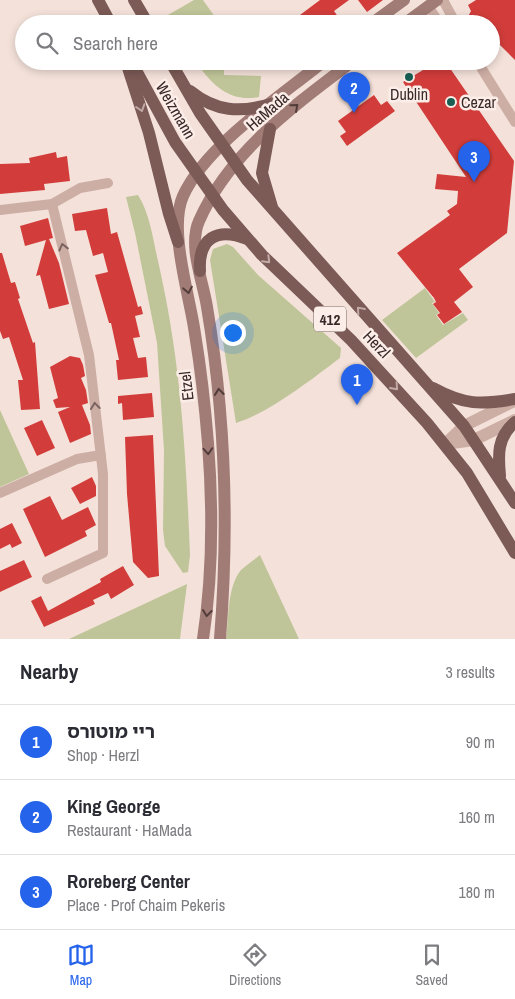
<!DOCTYPE html>
<html lang="en">
<head>
<meta charset="utf-8">
<style>
	body { margin:0; font-family:"Archivo Narrow","Noto Sans Hebrew",sans-serif; background:#f2f2f3; color:#2b2b33 }
	.you { position:absolute; left:232px; top:332px; width:18px; height:18px; margin:-12px; border:4px solid #fff; border-radius:50%; background:#1a73e8; box-shadow:0 0 0 8px #1a73e833 }
	.badge { display:grid; place-items:center; width:32px; height:32px; border-radius:50%; background:#2563eb; color:#fff; font-size:16px; font-weight:700 }
	.pin { position:absolute; translate:-50% -41px; filter:drop-shadow(0 1px 2px #0008) }
	.pin::after { content:''; position:absolute; top:26px; width:18px; height:15px; background:inherit; clip-path:polygon(0 0,100% 0,50% 100%) }
	.list { margin:0; padding:0; list-style:none }
	h2 { display:flex; justify-content:space-between; align-items:center; height:65px; margin:0; padding:0 20px; font-size:21px }
	h2 small { font-size:16px; font-weight:400; color:#7c7c81 }
	.list li { display:grid; grid-template-columns:32px 1fr auto; gap:15px; align-items:center; box-sizing:border-box; height:75px; padding:0 20px; border-top:1px solid #e1e1e2 }
	.list b { display:block; font-size:19px; white-space:nowrap }
	.list p { margin:0; font-size:16px; white-space:nowrap; color:#7c7c81 }
	.list em { font-size:16px; font-style:normal; color:#7c7c81 }
	.icon { flex:none; width:28px; height:28px; fill:none; stroke:currentColor; stroke-width:2; stroke-linecap:round; stroke-linejoin:round }
	.map { position:relative; flex:none; width:515px; height:639px; overflow:hidden }
	.search { position:absolute; background:#fff; box-shadow:0 2px 8px #0003; left:15px; right:15px; top:15px; height:55px; display:flex; align-items:center; gap:12px; box-sizing:border-box; padding:0 18px; border-radius:28px; color:#7c7c81; font-size:19px }
	.sheet { height:290px; background:#fff }
	nav { display:flex; justify-content:space-around; align-items:center; box-sizing:border-box; height:70px; border-top:1px solid #e1e1e2; background:#fff; font-size:14px; color:#7c7c81 }
	nav a { display:grid; justify-items:center; gap:2px }
	nav .on { color:#2563eb }
	.map>svg:first-child { display:block }
</style>
</head>
<body>
<div class="map">
<svg width="515" height="639" viewBox="0 0 515 639">
	<rect width="100%" height="100%" fill="#f4e2da"/>
	<g fill="#c0c599">
		<path d="M194 0H203L220 24H173L168 15Z"/>
		<path d="M196 61H224V75L261 76 259 97C230 103 210 84 196 61Z"/>
		<path d="M138 195C150 214 153 239 158 261 181 361 186 453 190 555L188 572 183 573 165 546 163 530 164 450 157 343 135 233 126 197Z"/>
		<path d="M227 244 233 247 258 275 341 348 340 358C312 379 269 413 236 423L210 260 213 249Z"/>
		<path d="M425 288 435 302 432 303 439 313 436 315 443 325 463 313 468 320 416 358 382 320Z"/>
		<path d="M0 410 29 474 0 487Z"/>
		<path d="M260 555 299 639H226C229 618 227 587 241 570 246 565 254 560 260 555Z"/>
		<path d="M187 584 180 639H69Z"/>
	</g>
	<g fill="#d23d3b">
		<path d="M320 0H349L334 11 343 24H288Z"/>
		<path d="M358 0H383L367 12Z"/>
		<path d="M476 0H515V60L491 36V24H464L471 11 468 5Z"/>
		<path d="M438 61H445L514 161 507 233 459 269 473 287 454 302 462 312 444 324 437 315 440 313 433 304 436 302 434 298 397 253 450 215 447 211 457 204 458 191 435 189 437 174 466 177 403 82Z"/>
		<path d="M374 95 381 105 387 101 395 111 347 146 340 136 346 132 338 121Z"/>
		<path d="M56 152 57 158 67 156 70 181 44 184 45 190 0 194V164L30 163 29 158Z"/>
		<path d="M107 208 111 234 117 232 138 307 141 306 143 314 135 316 140 337 133 338 138 358 146 357 148 377 118 380 116 360H119L111 323H109L95 275 108 272 103 253 93 256 86 230 75 231 72 214Z"/>
		<path d="M48 218 53 238 49 239 59 263 69 304 49 309 40 275 36 276 46 240 25 246 20 226Z"/>
		<path d="M0 253H2L11 283 15 282 20 298 18 299 33 343 35 342 40 409 21 410 18 380H23L9 337 3 339 0 331Z"/>
		<path d="M70 356 80 358 83 365 85 376 81 378 86 390 88 403 82 405 90 425 91 434 70 443 58 412 70 407 56 408 53 400 58 398 50 367Z"/>
		<path d="M152 393 154 417 123 420 122 403 118 404V396Z"/>
		<path d="M42 420 55 448 37 456 24 428Z"/>
		<path d="M153 435 159 576 148 578 133 562 127 494 125 437Z"/>
		<path d="M92 477 96 486V496L80 504 71 488Z"/>
		<path d="M50 496 62 520 88 507 96 525 85 531 87 536 45 557 23 509Z"/>
		<path d="M12 523 22 543 12 548 10 544 0 549V529Z"/>
		<path d="M24 560 32 577 0 592V571Z"/>
		<path d="M123 566 134 585 111 599 108 593 93 600 95 604 44 627 31 601 41 596 48 611 101 582 100 579Z"/>
	</g>
	<g fill="none" stroke-linecap="round" stroke-linejoin="round">
		<g stroke="#cdaea5" stroke-width="10">
			<path d="M443 0 456 24"/>
			<path d="M428 6 440 24"/>
			<path d="M477 61 515 122"/>
			<path d="M0 210 52 204 80 188 108 183"/>
			<path d="M0 493 77 459 101 455"/>
			<path d="M47 579 103 553V474L89 355 52 204"/>
		</g>
		<g stroke="#cdaea5" stroke-width="12">
			<path d="M445 444 464 426 514 401"/>
			<path d="M445 444 474 440 515 420"/>
		</g>
		<g stroke="#a17c76" stroke-width="12">
			<path d="M371 24 404 0"/>
			<path d="M404 24 437 0"/>
			<path d="M203 639C213 574 213 508 208 443 205 406 201 370 195 334 190 296 168 230 183 196 206 145 280 97 324 61"/>
			<path d="M220 639C229 526 226 419 207 307 203 281 188 246 199 221 229 152 295 105 353 61"/>
		</g>
		<g stroke="#7c5a56" stroke-width="12">
			<path d="M98 0 111 24"/>
			<path d="M134 0 148 24"/>
			<path d="M131 61 175 142 223 210 262 255 351 340 427 423 467 473 515 553"/>
			<path d="M170 61 200 113 247 180 464 426 515 503"/>
			<path d="M128 68 149 133 169 214 178 242"/>
			<path d="M190 91C216 112 240 113 271 104"/>
			<path d="M270 129 262 173 272 207"/>
			<path d="M200 271C198 238 217 227 247 239"/>
			<path d="M433 388C464 405 481 405 515 399"/>
			<path d="M500 476C498 455 497 437 515 422"/>
		</g>
	</g>
	<defs><path id="oneway-chevron" d="M-2-3.5L2.5 0L-2 3.5" fill="none" stroke-width="1.6" stroke-linecap="round" stroke-linejoin="round" transform="scale(1.25)"/></defs>
	<g stroke="#523d3b">
		<use href="#oneway-chevron" transform="translate(295 107) rotate(-41)"/>
		<use href="#oneway-chevron" transform="translate(188 290) rotate(79)"/>
		<use href="#oneway-chevron" transform="translate(219 392) rotate(-96)"/>
		<use href="#oneway-chevron" transform="translate(208 451) rotate(86)"/>
		<use href="#oneway-chevron" transform="translate(207 613) rotate(97)"/>
	</g>
	<g stroke="#c2aba6">
		<use href="#oneway-chevron" transform="translate(141 108) rotate(72)"/>
		<use href="#oneway-chevron" transform="translate(267 260) rotate(45)"/>
		<use href="#oneway-chevron" transform="translate(360 310) rotate(-131)"/>
		<use href="#oneway-chevron" transform="translate(395 387) rotate(48)"/>
	</g>
	<g stroke="#7b6460">
		<use href="#oneway-chevron" transform="translate(63 247) rotate(-104)"/>
		<use href="#oneway-chevron" transform="translate(95 406) rotate(-97)"/>
	</g>
	<g fill="#185e53" stroke="#fbede7" stroke-width="2">
		<circle cx="409" cy="77" r="5"/>
		<circle cx="451" cy="102" r="5"/>
	</g>
	<g text-anchor="middle" dominant-baseline="central" stroke-width="5" stroke-linejoin="round" paint-order="stroke">
		<rect fill="#fbede7" stroke="#726361" stroke-width="1" x="314" y="306.5" width="32" height="25" rx="4"/>
		<g font-size="15" font-weight="bold" fill="#382827">
			<text x="330" y="319">412</text>
		</g>
		<g font-size="16" fill="#382827" stroke="#fbede7">
			<text x="409" y="94">Dublin</text>
			<text x="461" y="102" text-anchor="start">Cezar</text>
		</g>
		<g font-size="16" fill="#382827" stroke="#fbede7">
			<text transform="translate(176 110) rotate(60)">Weizmann</text>
			<text transform="translate(267 111) rotate(-41)">HaMada</text>
			<text transform="translate(377 344) rotate(46)">Herzl</text>
			<text transform="translate(186 386) rotate(-97)">Etzel</text>
		</g>
	</g>
</svg>
<div class="you"></div>
<div class="pin badge" style="left:357px;top:405px">1</div>
<div class="pin badge" style="left:354px;top:113px">2</div>
<div class="pin badge" style="left:474px;top:182px">3</div>
<div class="search"><svg class="icon" aria-label="search" viewBox="0 0 24 24"><circle cx="10" cy="10" r="6"/><path d="M15 15l6 6"/></svg>Search here</div>
</div>
<section class="sheet">
<h2>Nearby<small>3 results</small></h2>
<ul class="list">
<li><span class="badge">1</span><div><b>ריי מוטורס</b><p>Shop · Herzl</p></div><em>90 m</em></li>
<li><span class="badge">2</span><div><b>King George</b><p>Restaurant · HaMada</p></div><em>160 m</em></li>
<li><span class="badge">3</span><div><b>Roreberg Center</b><p>Place · Prof Chaim Pekeris</p></div><em>180 m</em></li>
</ul>
</section>
<nav>
<a class="on"><svg class="icon" aria-label="map" viewBox="0 0 24 24"><path d="M3 6l6-2 6 2 6-2v14l-6 2-6-2-6 2zM9 4v14M15 6v14"/></svg>Map</a>
<a><svg class="icon" aria-label="directions" viewBox="0 0 24 24"><path d="M12 3l9 9-9 9-9-9zM9 14v-3h6M13 9l2 2-2 2"/></svg>Directions</a>
<a><svg class="icon" aria-label="saved" viewBox="0 0 24 24"><path d="M7 4h10v16l-5-4-5 4z"/></svg>Saved</a>
</nav>
</body>
</html>
